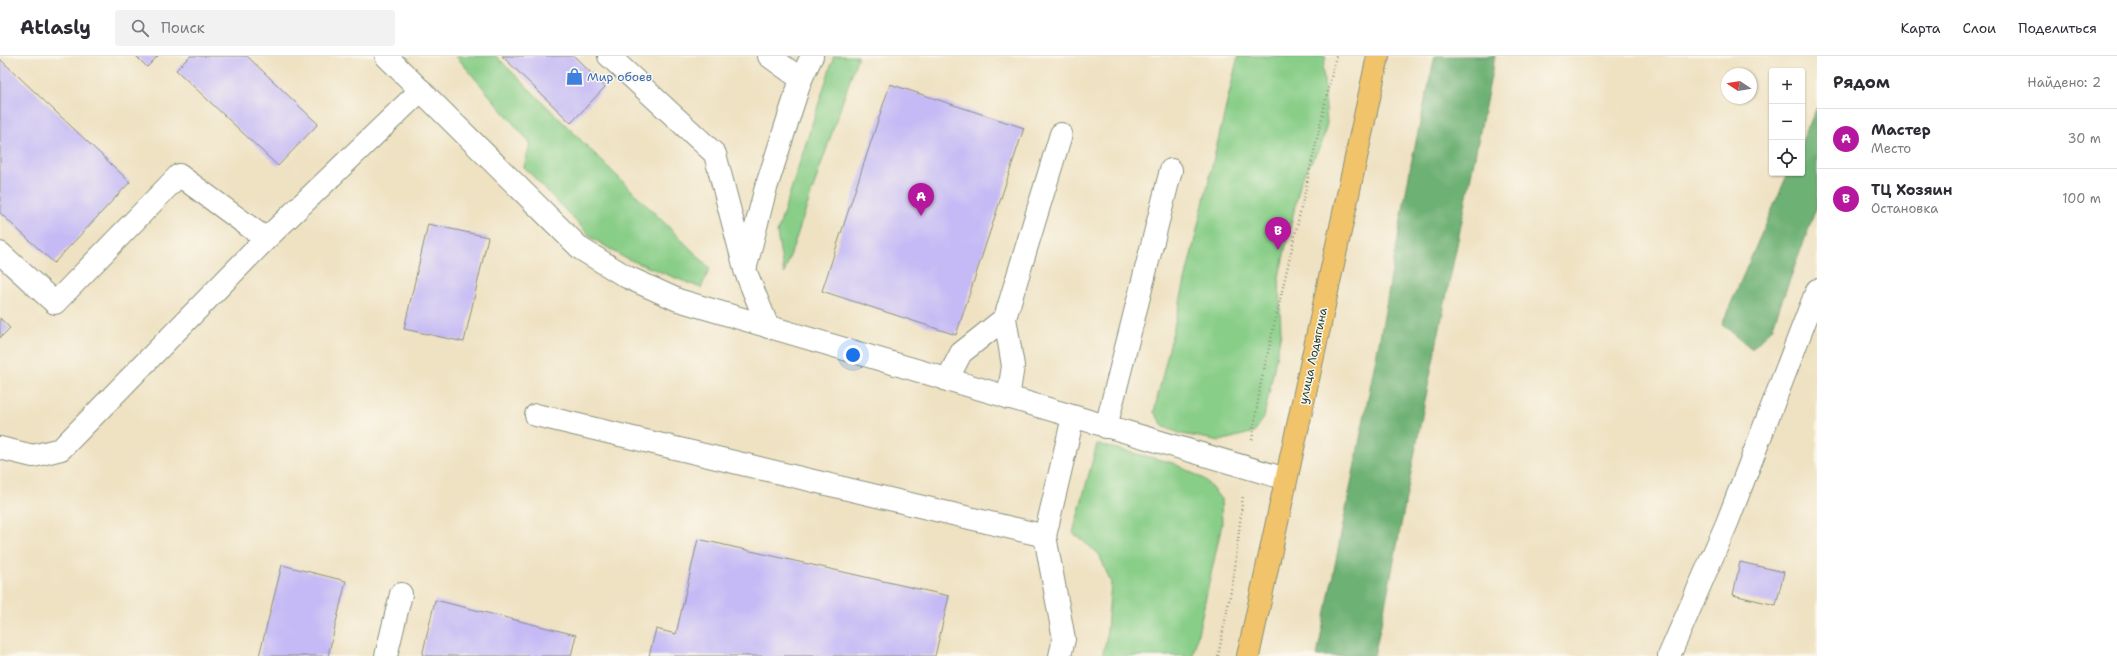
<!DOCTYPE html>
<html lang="ru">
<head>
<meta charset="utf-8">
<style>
	body { margin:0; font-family:"Shantell Sans",sans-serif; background:#f2f2f3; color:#2b2b33 }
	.controls { position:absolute; right:12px; top:12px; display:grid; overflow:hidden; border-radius:4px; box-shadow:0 1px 3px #0004 }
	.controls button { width:36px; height:36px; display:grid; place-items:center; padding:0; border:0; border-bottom:1px solid #e1e1e2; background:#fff; color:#2b2b33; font:20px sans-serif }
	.compass { position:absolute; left:1721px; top:12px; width:36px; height:36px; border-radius:50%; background:#fff; box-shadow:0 1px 3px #0004; rotate:282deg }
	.you { position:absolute; left:853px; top:299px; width:14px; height:14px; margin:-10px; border:3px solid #fff; border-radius:50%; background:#1a73e8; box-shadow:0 0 0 6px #1a73e833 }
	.badge { display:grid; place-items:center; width:26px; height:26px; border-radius:50%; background:#b5179e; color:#fff; font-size:13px; font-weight:700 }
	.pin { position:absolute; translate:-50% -33px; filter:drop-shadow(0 1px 2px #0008) }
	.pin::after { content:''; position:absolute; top:21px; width:14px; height:12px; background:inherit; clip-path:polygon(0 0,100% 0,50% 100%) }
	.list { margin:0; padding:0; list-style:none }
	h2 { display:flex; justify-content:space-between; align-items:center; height:52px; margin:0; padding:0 16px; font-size:17px }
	h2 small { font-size:13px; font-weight:400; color:#7c7c81 }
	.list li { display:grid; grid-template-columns:26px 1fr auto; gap:12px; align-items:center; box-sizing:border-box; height:60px; padding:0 16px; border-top:1px solid #e1e1e2 }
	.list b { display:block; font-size:15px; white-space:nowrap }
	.list p { margin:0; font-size:13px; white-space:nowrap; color:#7c7c81 }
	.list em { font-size:13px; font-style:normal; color:#7c7c81 }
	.icon { flex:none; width:22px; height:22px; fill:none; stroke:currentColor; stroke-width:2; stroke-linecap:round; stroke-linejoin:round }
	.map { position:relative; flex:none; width:1817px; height:600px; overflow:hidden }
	header { display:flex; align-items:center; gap:24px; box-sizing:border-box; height:56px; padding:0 20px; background:#fff; border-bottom:1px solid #e1e1e2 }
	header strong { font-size:19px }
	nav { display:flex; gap:22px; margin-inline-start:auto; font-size:14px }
	.search { width:280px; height:36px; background:#f2f2f3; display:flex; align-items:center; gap:10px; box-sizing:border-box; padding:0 14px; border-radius:4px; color:#7c7c81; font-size:15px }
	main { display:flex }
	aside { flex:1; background:#fff }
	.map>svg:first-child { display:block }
</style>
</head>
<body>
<header>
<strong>Atlasly</strong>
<div class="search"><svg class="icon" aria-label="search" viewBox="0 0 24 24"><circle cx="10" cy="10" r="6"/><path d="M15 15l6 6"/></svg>Поиск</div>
<nav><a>Карта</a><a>Слои</a><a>Поделиться</a></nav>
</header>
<main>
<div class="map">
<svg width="1817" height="600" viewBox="0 0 1817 600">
	<rect width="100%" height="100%" fill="#fbf7ec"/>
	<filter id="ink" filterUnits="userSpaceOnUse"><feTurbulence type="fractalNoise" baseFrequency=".025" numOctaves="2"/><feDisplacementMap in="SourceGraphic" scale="8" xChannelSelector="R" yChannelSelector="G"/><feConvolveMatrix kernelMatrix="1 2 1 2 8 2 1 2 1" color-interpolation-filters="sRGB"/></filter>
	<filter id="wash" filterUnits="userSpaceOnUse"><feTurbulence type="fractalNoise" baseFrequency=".012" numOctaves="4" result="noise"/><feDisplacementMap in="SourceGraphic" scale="16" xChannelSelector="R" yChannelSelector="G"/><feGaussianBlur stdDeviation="0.9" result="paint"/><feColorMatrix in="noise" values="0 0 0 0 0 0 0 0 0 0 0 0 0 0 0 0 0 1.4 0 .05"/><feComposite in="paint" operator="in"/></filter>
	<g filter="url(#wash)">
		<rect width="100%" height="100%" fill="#efe2c3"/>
		<g fill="#89ce88" stroke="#54865e">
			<path d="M456 0H496L710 212 701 232 623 201 592 182 524 111 530 87Z"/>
			<path d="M834 0H858L784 218 777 177Z"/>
			<path d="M1238 0H1326L1323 12 1327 67 1322 87 1301 124 1279 221 1281 277 1264 362 1254 376 1220 385 1182 378 1164 371 1154 356Z"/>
			<path d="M1097 388 1173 407 1204 423 1221 443 1222 468 1193 600H1102L1106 585 1111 527 1099 498 1073 477Z"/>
		</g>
		<g fill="#6eb174" stroke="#467754">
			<path d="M1435 0H1495C1474 107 1452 213 1430 320 1411 413 1395 507 1374 600H1317L1383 266 1411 108Z"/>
			<path d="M1817 51V150L1772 272 1752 293 1722 268 1788 117H1802V85Z"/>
		</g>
		<g id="blocks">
			<g fill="#c5baf5">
				<path d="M136 0H158L147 11Z"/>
				<path d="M190 0H247L318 68 278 110 176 14Z"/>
				<path d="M502 0H574L605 31 571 67Z"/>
				<path d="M0 3 130 126 54 207 0 157Z"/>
				<path d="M890 28 1024 72 956 279 822 235Z"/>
				<path d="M428 168 488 181 464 286 404 273Z"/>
				<path d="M0 262 10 272 0 282Z"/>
				<path d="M698 483 949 540 935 600H649L656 573 676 578Z"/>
				<path d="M1740 506 1784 516 1776 549 1733 539Z"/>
				<path d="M282 509 346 525 328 600H259Z"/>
				<path d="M435 544 576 579 571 600H422Z"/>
			</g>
		</g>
	</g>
	<g filter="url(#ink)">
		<use href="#blocks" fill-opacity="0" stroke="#87907c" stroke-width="1"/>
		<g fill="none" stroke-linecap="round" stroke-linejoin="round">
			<defs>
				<g id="minor">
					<path d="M386 0 581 193 627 221 678 244 1286 423"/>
					<path d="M609 0 715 98 745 213"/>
					<path d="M801 23 812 0"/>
					<path d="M0 197 55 247 179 119 266 183"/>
					<path d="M768 271 745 214 765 135 801 23 769 0"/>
					<path d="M947 324 961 297 1005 262"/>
					<path d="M1008 342 1013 310 1005 262 1061 78"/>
					<path d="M536 359 1045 480 1073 361"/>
					<path d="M1106 371 1171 114"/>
					<path d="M0 392 33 400 61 393 266 183 421 34"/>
					<path d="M1045 480 1064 583 1060 600"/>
					<path d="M386 600 401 538"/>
					<path d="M1669 600 1727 467 1817 234"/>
				</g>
				<path id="major" d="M1248 600 1378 0"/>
			</defs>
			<use href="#minor" stroke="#87907c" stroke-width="24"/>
			<use href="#major" stroke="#87907c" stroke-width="24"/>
			<g stroke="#87907c" stroke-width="2.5" stroke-dasharray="1 3" stroke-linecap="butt">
				<path d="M1252 384 1260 331 1336 0"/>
				<path d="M1218 600 1234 520 1243 439"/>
			</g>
			<use href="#minor" stroke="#fff" stroke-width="22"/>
			<use href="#major" stroke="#f1c36a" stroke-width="22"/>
		</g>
	</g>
	<defs>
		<symbol id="shop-bare" viewBox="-9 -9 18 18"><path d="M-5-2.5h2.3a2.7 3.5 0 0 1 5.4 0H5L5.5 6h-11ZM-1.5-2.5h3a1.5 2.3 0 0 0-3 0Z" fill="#3f7fe0" stroke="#fbf7ec" stroke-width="2.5" paint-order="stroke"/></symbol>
	</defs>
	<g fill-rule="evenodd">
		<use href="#shop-bare" x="562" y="8" width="25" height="25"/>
	</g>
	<g text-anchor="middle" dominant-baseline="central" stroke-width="3" stroke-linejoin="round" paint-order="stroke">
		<g font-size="12" fill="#366cbe" stroke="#fbf7ec" text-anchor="start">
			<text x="587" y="21">Мир обоев</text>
		</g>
		<g font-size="12" fill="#1f3d34" stroke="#fbf7ec">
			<text transform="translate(1313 300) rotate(-78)">улица Лодыгина</text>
		</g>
	</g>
</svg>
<div class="controls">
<button>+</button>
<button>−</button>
<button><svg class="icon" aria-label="locate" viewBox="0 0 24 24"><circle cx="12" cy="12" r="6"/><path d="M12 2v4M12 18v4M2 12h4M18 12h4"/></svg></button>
</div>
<svg class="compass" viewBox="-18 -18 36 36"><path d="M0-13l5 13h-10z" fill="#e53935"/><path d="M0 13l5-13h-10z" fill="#7c7c81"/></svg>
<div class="you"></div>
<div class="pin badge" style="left:921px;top:160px">A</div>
<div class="pin badge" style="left:1278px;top:194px">B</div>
</div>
<aside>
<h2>Рядом<small>Найдено: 2</small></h2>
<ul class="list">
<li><span class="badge">A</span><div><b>Мастер</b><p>Место</p></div><em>30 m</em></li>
<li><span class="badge">B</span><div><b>ТЦ Хозяин</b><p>Остановка</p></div><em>100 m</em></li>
</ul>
</aside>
</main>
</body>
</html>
